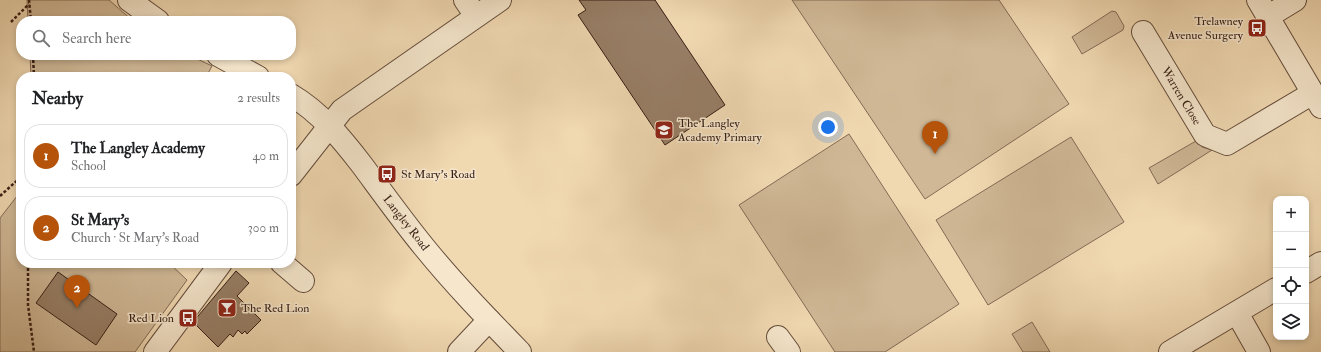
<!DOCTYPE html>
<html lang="en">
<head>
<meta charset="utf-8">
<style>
	body { margin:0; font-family:"IM FELL Double Pica",serif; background:#f2f2f2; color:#202124 }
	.controls { position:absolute; right:12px; bottom:12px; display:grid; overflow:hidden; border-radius:8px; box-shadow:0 2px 6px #0003 }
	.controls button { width:36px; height:36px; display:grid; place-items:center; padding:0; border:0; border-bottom:1px solid #e0e0e0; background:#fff; color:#202124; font:20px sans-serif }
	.you { position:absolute; left:828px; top:127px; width:14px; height:14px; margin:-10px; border:3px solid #fff; border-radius:50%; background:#1a73e8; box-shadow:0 0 0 6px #1a73e833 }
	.badge { display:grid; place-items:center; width:26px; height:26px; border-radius:50%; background:#b45309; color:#fff; font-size:13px; font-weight:700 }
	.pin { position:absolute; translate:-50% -33px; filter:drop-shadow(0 1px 2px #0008) }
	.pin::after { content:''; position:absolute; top:21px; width:14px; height:12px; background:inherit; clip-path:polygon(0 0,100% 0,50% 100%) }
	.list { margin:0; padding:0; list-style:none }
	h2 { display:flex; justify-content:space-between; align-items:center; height:52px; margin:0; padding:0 16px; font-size:17px }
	h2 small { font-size:13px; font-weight:400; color:#757577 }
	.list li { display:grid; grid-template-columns:26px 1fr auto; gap:12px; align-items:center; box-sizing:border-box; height:64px; margin:0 8px 8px; padding:0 8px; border:1px solid #e0e0e0; border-radius:16px }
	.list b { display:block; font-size:15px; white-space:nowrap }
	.list p { margin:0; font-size:13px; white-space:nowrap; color:#757577 }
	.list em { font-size:13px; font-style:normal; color:#757577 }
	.icon { flex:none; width:22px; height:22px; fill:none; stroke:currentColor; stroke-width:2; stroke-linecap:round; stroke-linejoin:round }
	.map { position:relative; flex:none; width:1321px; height:352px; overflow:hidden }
	.search { position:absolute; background:#fff; box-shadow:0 2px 6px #0003; left:16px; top:16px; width:280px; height:44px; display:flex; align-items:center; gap:10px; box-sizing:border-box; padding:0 14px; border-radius:16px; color:#757577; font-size:15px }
	.panel { position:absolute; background:#fff; box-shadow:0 2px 6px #0003; left:16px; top:72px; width:280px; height:196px; border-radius:16px }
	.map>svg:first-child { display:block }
</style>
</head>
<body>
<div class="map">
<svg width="1321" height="352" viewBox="0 0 1321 352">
	<rect width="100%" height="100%" fill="#f0d8b1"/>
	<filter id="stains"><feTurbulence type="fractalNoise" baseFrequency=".005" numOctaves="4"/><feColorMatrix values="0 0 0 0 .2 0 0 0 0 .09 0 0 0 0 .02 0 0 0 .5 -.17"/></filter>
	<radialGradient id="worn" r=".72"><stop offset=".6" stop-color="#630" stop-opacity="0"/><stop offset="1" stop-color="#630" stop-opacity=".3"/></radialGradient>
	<g fill="#d0b896" stroke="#836a55">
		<path d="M27 0H109L133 21H28Z"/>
		<path d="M792 0H999L1069 104 925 199Z"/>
		<path d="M1112 11 1116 12 1124 26 1123 30 1082 54 1072 37Z"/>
		<path d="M30 55H189L212 66 206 77H31Z"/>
		<path d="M849 134 959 304 885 352H835L739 205Z"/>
		<path d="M1071 137 1124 222 988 305 936 220Z"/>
		<path d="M1196 141 1202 147 1212 150 1158 184 1149 168Z"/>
		<path d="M21 191V263H169L187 280 135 352H0V218Z"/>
		<path d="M1032 322 1050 352H1023L1012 334Z"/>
	</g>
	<g fill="#977e66" stroke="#361d14">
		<path d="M579 0H655L725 105 665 145 578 15 586 10Z"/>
		<path d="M236 271 249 283 237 296 261 320 247 334 245 331 242 334 238 330 233 337 230 334 218 347 193 322Z"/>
		<path d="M58 272 117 314 96 345 36 303Z"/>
	</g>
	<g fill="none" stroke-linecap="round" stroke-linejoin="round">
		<defs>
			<g id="minor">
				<path d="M129 0 158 21"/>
				<path d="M465 0 476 16"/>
				<path d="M1258 0 1321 107"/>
				<path d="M1267 17 1295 0"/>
				<path d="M1143 32 1205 135 1227 144 1313 93"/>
				<path d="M218 55 258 77"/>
				<path d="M291 95C320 112 342 139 362 165 382 192 402 220 424 247 454 284 487 318 520 352"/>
				<path d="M291 175 342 110 500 0"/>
				<path d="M282 263 303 281"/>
				<path d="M1306 272 1321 263"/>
				<path d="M1237 313 1259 352"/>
				<path d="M778 337 789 352"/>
				<path d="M155 352 221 263"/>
				<path d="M459 352 489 320"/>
				<path d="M1170 352 1276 289"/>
			</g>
		</defs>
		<use href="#minor" stroke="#644c3b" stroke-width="24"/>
		<g stroke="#361d14" stroke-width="2.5" stroke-dasharray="3 2" stroke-linecap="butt">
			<path d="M29 0 31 21"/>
			<path d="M11 22 29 4"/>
			<path d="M33 55 34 77"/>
			<path d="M0 196 21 177"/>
			<path d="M28 263V305L34 352"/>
		</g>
		<use href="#minor" stroke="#f5e6cc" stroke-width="22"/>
	</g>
	<defs>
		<symbol id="bus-square" viewBox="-11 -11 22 22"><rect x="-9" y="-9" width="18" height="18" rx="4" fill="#8f2418" stroke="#f5e6cc"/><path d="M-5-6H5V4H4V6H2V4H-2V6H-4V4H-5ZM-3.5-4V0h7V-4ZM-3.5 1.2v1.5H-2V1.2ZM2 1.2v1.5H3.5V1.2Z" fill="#fff"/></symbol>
		<symbol id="school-square" viewBox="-11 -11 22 22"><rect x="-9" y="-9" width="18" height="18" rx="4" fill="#8f2418" stroke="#f5e6cc"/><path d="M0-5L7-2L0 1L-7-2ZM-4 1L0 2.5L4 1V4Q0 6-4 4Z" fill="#fff"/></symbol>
		<symbol id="bar-square" viewBox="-11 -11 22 22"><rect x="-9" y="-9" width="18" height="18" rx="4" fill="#8f2418" stroke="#f5e6cc"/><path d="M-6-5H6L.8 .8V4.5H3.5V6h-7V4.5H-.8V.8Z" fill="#fff"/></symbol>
	</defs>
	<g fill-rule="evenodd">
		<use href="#bus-square" x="1246" y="17" width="22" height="22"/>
		<use href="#school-square" x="653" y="119" width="22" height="22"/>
		<use href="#bus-square" x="376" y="163" width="22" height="22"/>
		<use href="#bar-square" x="216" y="297" width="22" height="22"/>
		<use href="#bus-square" x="177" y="307" width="22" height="22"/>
	</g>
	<g text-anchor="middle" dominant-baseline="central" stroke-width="3" stroke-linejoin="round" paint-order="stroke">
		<g font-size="12" fill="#361d14" stroke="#f5e6cc" text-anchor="start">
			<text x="1243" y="21" text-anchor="end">Trelawney<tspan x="1243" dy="14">Avenue Surgery</tspan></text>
			<text x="678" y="123">The Langley<tspan x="678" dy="14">Academy Primary</tspan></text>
			<text x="401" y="174">St Mary's Road</text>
			<text x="241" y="308">The Red Lion</text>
			<text x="174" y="318" text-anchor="end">Red Lion</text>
		</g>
		<g font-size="12" fill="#361d14" stroke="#f5e6cc">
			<text transform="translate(1181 96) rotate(59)">Warren Close</text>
			<text transform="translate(406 223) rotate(52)">Langley Road</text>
		</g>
	</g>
	<rect width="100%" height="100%" filter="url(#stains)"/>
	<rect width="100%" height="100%" fill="url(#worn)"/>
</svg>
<div class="controls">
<button>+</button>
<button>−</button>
<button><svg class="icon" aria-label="locate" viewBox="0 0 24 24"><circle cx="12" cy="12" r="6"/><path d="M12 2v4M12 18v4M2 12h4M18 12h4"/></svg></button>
<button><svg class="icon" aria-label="layers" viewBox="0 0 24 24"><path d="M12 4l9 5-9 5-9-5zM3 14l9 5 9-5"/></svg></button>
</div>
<div class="you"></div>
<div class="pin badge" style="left:935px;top:154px">1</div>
<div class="pin badge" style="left:77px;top:308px">2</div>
<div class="search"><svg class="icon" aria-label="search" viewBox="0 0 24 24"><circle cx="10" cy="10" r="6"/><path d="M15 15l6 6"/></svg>Search here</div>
<section class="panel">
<h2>Nearby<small>2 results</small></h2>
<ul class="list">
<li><span class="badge">1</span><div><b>The Langley Academy</b><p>School</p></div><em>40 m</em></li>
<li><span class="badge">2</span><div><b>St Mary's</b><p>Church · St Mary's Road</p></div><em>300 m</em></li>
</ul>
</section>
</div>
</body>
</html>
